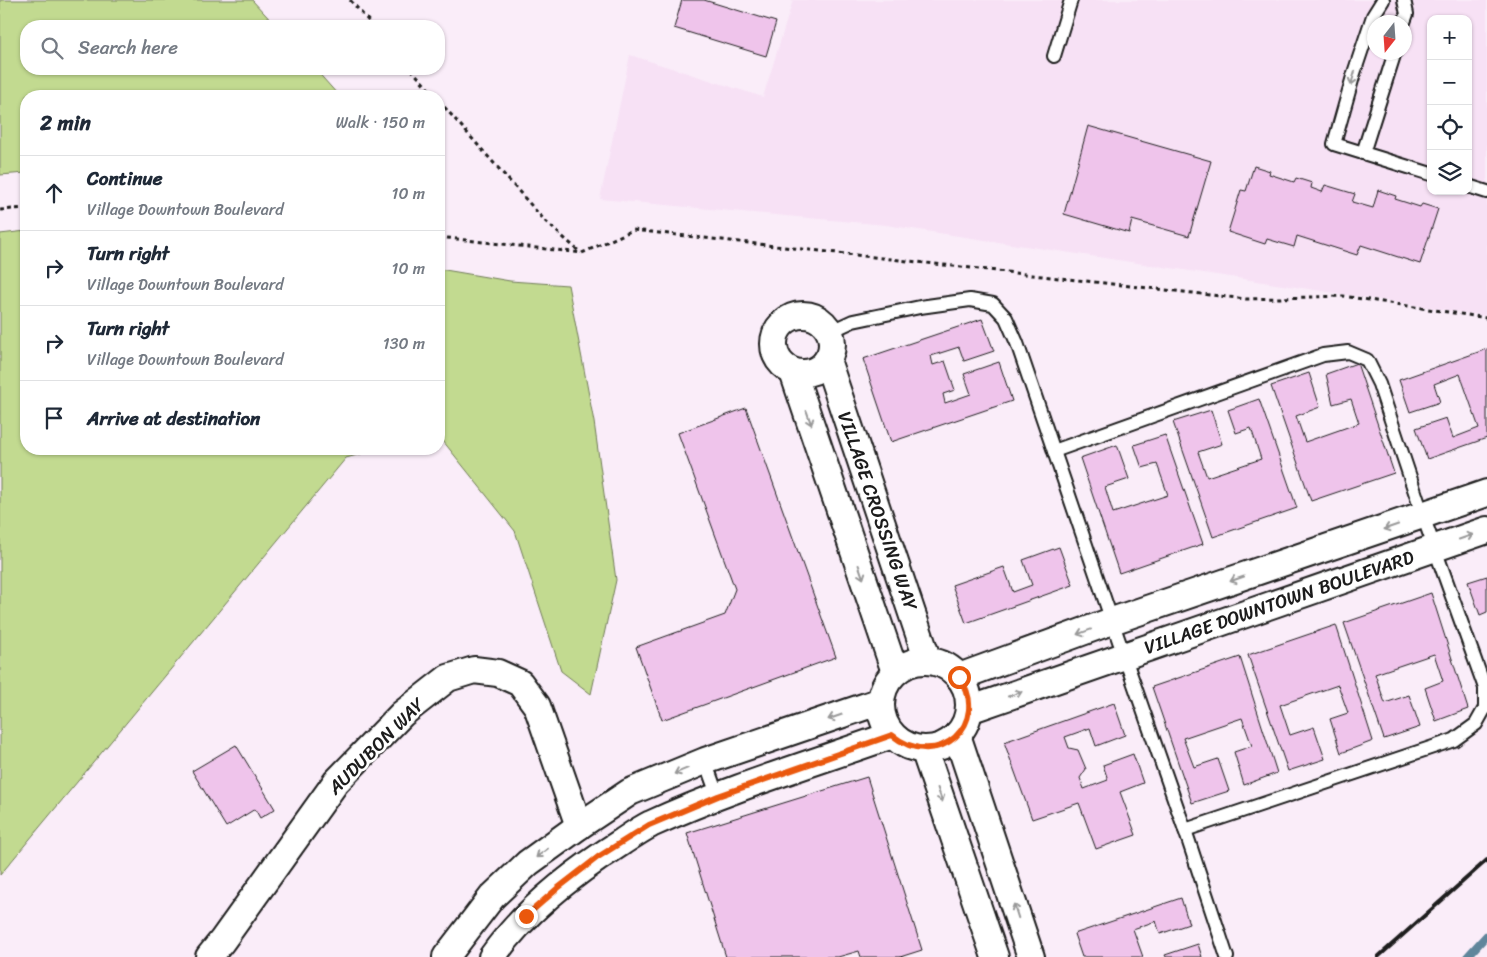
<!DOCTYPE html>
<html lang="en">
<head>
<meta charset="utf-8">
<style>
	body { margin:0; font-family:Sriracha,sans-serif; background:#f2f2f3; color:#1f2937 }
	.controls { position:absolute; right:15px; top:15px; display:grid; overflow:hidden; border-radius:10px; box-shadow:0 1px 4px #0004 }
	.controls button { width:45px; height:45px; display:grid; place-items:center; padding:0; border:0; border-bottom:1px solid #e0e1e3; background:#fff; color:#1f2937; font:25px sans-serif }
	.compass { position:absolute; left:1367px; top:15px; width:45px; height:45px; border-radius:50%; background:#fff; box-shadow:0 1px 4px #0004; rotate:197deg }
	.stop { position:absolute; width:15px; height:15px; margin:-11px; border:4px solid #ea580c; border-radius:50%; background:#fff }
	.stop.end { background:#ea580c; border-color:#fff; box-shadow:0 1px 5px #0008 }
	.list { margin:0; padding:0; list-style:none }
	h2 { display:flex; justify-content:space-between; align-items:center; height:65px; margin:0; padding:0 20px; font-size:21px }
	h2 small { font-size:16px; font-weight:400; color:#747a83 }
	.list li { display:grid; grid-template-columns:32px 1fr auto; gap:15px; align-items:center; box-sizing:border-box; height:75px; padding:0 20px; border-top:1px solid #e0e1e3 }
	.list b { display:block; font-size:19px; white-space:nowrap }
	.list p { margin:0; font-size:16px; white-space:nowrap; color:#747a83 }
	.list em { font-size:16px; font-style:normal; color:#747a83 }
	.icon { flex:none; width:28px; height:28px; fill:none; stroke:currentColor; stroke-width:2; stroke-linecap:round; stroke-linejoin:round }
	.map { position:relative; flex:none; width:1487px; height:957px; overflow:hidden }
	.search { position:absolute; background:#fff; box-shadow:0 1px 4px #0004; left:20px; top:20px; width:425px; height:55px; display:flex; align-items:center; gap:12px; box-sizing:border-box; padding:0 18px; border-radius:20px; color:#747a83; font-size:19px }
	.panel { position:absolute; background:#fff; box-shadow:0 1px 4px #0004; left:20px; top:90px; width:425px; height:365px; border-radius:20px }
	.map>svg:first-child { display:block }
</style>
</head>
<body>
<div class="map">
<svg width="1487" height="957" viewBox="0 0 1487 957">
	<rect width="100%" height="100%" fill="#faedf9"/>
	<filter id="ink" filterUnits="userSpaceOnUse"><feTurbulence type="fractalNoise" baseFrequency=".02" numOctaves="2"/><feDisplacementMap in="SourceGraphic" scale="10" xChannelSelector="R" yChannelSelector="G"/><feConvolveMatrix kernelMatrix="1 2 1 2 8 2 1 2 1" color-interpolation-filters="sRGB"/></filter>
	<g filter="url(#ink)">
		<path fill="#f7e1f5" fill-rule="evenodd" d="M793 0H1487V316L886 225 600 199 630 55 763 97ZM1431 19H1468V191H1431ZM1374 22H1404V52H1374Z"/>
		<g fill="#c2da90" stroke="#6f7b56">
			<path d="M0 0H252L276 26H26V69H315L339 96H26V173L0 175Z"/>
			<path d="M26 231V449H379L346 458 0 875V234Z"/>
			<path d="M439 269 510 281 568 285 594 422 616 580 591 694 561 671 515 531 439 436Z"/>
		</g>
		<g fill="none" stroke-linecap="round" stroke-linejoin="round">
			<path stroke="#60869b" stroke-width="8" d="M1467 957 1487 935"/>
		</g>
		<g fill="#efc4eb" stroke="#1c1c1c">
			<path d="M682 0H704L776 22 766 56 674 28Z"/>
			<path d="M1088 126 1211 161 1189 236 1132 220 1129 233 1064 214Z"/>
			<path d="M1254 166 1270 171 1269 174 1294 182 1296 178 1312 183 1311 188 1322 192 1325 185 1355 194 1352 202 1373 208 1378 190 1396 196 1395 199 1420 207 1422 204 1438 209 1420 264 1361 245 1357 255 1297 236 1294 247 1267 239 1265 244 1228 232 1241 190 1246 191Z"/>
			<path d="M982 319 994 351 964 361 959 347 931 356 933 365 945 361 955 390 943 394 945 403 971 394 964 374 999 362 1012 401 891 442 863 359Z"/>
			<path d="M1487 349V438L1427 459 1416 428 1446 418 1453 438 1479 428 1460 374 1434 384 1440 402 1410 412 1399 380Z"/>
			<path d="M1357 363 1394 473 1311 501 1271 386 1309 373 1320 407 1296 416 1305 442 1359 423 1351 399 1333 404 1326 374Z"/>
			<path d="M1259 399 1297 508 1213 537 1173 422 1211 410 1222 444 1198 452 1207 477 1261 459 1251 428 1236 433 1228 410Z"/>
			<path d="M746 408 836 657 662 720 636 647 725 615 735 589 678 433Z"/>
			<path d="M1165 435 1203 544 1119 573 1080 458 1117 445 1129 479 1105 487 1113 513 1168 495 1157 464 1142 468 1134 445Z"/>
			<path d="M1059 547 1073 585 966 623 952 585 1004 567 1013 592 1032 585 1023 560Z"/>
			<path d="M1487 576V612L1480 615 1468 582Z"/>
			<path d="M1431 593 1468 709 1436 721 1425 688 1443 681 1434 654 1375 674 1385 703 1409 695 1420 727 1384 739 1344 623Z"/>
			<path d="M1336 625 1373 741 1341 753 1330 719 1348 713 1338 685 1280 705 1290 735 1314 727 1325 759 1288 771 1248 655Z"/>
			<path d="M1240 657 1277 773 1244 785 1234 752 1252 746 1242 718 1183 738 1194 767 1218 759 1229 791 1192 803 1152 687Z"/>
			<path d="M1114 703 1125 735 1096 746 1090 728 1065 737 1069 748 1078 750 1086 769 1080 778 1084 789 1108 780 1103 765 1133 754 1143 783 1120 792 1136 835 1096 849 1079 803 1032 819 1004 742Z"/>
			<path d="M236 745 275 809 260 818 255 809 226 827 192 771Z"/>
			<path d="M867 777 922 950 900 957H861L859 951 838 957H726L687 833Z"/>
			<path d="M1181 898 1189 924 1160 934 1156 921 1133 929 1143 957H1082L1074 934Z"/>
			<path d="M1198 944 1202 957H1166L1165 955Z"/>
		</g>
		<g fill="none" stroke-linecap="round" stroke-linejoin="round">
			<defs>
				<g id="lane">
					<path d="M1383 0 1373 16 1354 73 1334 144 1431 174"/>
					<path d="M1404 0 1407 14 1404 22"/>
					<path d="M1054 56 1071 0"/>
					<path d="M1363 153 1395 52"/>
					<path d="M1468 186 1487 192"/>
					<path d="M829 332 853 321 920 307 970 300 993 304 1006 318 1017 343 1112 621 1185 830 1227 957"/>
					<path d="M1054 451 1323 355 1348 352 1367 360 1379 384 1423 516 1485 688V708L1476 724 1454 740 1185 830"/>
					<path d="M705 761 718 797"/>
				</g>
				<g id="street">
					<circle cx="803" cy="344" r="29"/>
					<path d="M827 360 928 661"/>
					<path d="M793 372 895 672"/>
					<circle cx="925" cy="705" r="44"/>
					<path d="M959 677 1112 621 1487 493"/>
					<path d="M969 710 1487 530"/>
					<path d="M957 735 1031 957"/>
					<path d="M924 749 995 957"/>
					<path d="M209 957 222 941 336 782 402 714 448 678 474 670 498 673 520 683 537 706 579 826"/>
					<path d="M446 957 492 897 528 863 579 826 630 792 705 761 881 701"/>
					<path d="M492 957C525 910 573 873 622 842 631 836 641 829 651 824 727 789 813 763 892 735"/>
				</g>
			</defs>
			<use href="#lane" stroke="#1c1c1c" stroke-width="16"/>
			<use href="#street" stroke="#1c1c1c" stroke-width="30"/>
			<g stroke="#1c1c1c" stroke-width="3" stroke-dasharray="4 4" stroke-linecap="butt">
				<path d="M350 0 373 26"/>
				<path d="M411 69 435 96"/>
				<path d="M439 101 546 222 581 253"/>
				<path d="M0 210 26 208"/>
				<path d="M439 237 582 253 633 230 1246 299 1343 296 1487 318"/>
			</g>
			<use href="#lane" stroke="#fff" stroke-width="12"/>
			<use href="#street" stroke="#fff" stroke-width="26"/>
			<path stroke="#1c1c1c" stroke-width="4" d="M1378 957 1487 860"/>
		</g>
		<defs><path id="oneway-shaft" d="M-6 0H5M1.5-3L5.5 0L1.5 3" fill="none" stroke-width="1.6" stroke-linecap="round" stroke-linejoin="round" transform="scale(1.25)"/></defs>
		<g stroke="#999">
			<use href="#oneway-shaft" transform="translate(1353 78) rotate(107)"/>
			<use href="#oneway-shaft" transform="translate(809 418) rotate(71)"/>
			<use href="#oneway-shaft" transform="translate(1391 527) rotate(161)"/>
			<use href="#oneway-shaft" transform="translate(1466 537) rotate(-19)"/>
			<use href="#oneway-shaft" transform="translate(861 572) rotate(71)"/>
			<use href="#oneway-shaft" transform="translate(1237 579) rotate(161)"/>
			<use href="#oneway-shaft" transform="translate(1084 632) rotate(160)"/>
			<use href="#oneway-shaft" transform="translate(1015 694) rotate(-19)"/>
			<use href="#oneway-shaft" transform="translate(835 717) rotate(161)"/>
			<use href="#oneway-shaft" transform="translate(681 771) rotate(157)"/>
			<use href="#oneway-shaft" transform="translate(940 795) rotate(71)"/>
			<use href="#oneway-shaft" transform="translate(542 853) rotate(143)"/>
			<use href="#oneway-shaft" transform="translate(1016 911) rotate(-108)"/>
		</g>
	</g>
	<g fill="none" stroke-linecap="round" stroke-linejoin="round" filter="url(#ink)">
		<path stroke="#ea580c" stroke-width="6" d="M526 916 558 888 598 857 649 825 718 796 892 735C938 773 992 722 959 677"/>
	</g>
	<g text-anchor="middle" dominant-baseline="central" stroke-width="5" stroke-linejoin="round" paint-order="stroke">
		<g font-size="19" fill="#1c1c1c" stroke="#fff">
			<text transform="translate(878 511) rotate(71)">VILLAGE CROSSING WAY</text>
			<text transform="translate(1279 602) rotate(-19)">VILLAGE DOWNTOWN BOULEVARD</text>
			<text transform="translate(376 746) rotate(-45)">AUDUBON WAY</text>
		</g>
	</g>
</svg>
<div class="controls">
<button>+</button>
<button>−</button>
<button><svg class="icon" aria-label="locate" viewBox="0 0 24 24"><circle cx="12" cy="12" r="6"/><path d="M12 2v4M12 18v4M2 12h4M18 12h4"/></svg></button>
<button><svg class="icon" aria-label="layers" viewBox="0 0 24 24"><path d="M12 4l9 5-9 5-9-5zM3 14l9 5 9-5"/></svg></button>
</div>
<svg class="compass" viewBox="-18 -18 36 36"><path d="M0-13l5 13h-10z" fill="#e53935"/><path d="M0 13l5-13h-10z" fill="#747a83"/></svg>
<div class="stop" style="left:959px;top:677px"></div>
<div class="stop end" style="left:526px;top:916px"></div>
<div class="search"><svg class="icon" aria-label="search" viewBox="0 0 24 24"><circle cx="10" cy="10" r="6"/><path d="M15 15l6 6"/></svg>Search here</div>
<section class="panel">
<h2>2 min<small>Walk · 150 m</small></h2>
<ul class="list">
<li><svg class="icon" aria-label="ahead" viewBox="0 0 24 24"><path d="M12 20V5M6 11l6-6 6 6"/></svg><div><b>Continue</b><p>Village Downtown Boulevard</p></div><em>10 m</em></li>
<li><svg class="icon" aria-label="right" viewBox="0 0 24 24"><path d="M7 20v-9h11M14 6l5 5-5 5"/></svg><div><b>Turn right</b><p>Village Downtown Boulevard</p></div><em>10 m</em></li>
<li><svg class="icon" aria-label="right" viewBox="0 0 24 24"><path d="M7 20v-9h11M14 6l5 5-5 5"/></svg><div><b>Turn right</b><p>Village Downtown Boulevard</p></div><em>130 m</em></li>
<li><svg class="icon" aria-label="arrive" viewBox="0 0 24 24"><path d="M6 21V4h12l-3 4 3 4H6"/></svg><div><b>Arrive at destination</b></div></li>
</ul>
</section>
</div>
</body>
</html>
